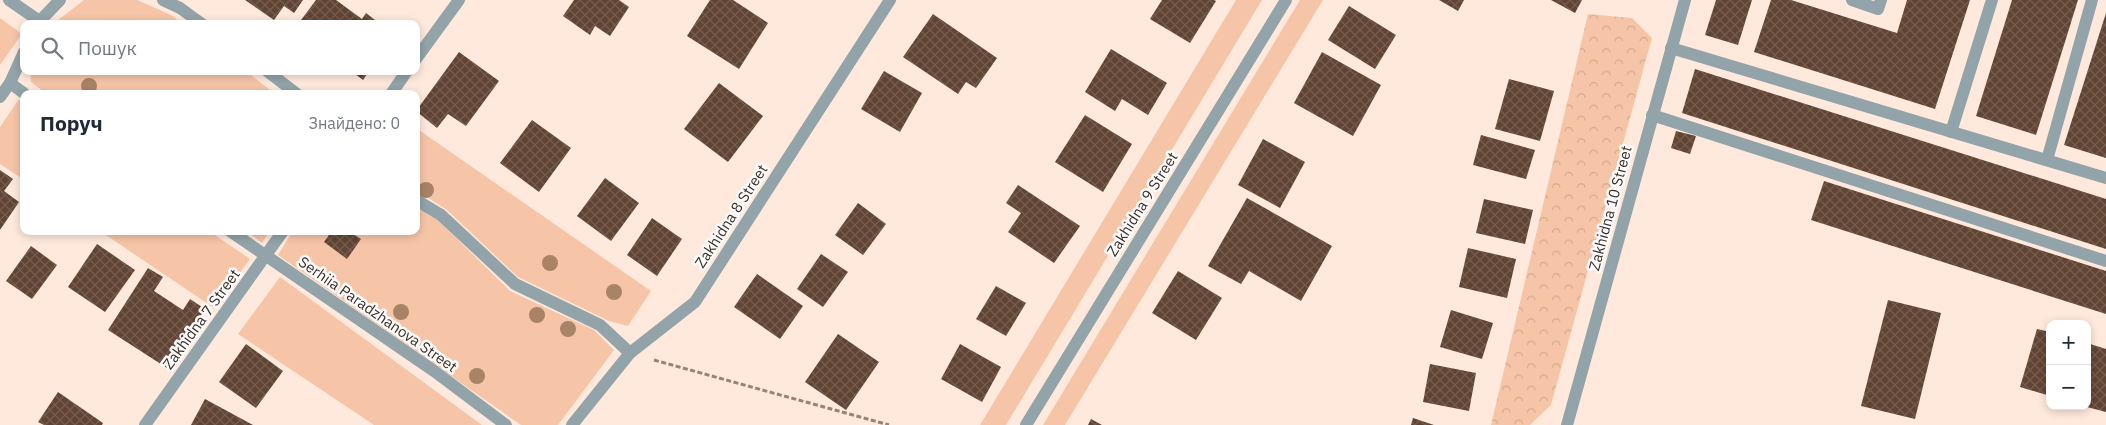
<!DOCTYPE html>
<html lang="uk">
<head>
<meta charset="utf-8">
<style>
	body { margin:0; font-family:"IBM Plex Sans",sans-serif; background:#f2f2f3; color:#1f2937 }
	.controls { position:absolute; right:15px; bottom:15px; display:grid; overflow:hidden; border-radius:10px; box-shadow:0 2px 8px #0003 }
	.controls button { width:45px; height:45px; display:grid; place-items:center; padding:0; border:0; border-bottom:1px solid #e0e1e3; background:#fff; color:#1f2937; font:25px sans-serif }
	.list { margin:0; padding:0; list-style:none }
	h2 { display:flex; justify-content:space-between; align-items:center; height:65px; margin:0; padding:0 20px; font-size:21px }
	h2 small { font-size:16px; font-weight:400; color:#747a83 }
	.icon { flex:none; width:28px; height:28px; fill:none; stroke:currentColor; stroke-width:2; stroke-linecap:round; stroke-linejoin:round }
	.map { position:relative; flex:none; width:2106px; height:425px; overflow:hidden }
	.search { position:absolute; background:#fff; box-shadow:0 2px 8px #0003; left:20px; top:20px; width:400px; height:55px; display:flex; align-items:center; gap:12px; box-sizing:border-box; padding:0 18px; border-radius:10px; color:#747a83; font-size:19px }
	.panel { position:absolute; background:#fff; box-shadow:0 2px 8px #0003; left:20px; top:90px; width:400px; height:145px; border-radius:10px }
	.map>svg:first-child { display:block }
</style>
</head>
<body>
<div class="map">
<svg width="2106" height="425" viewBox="0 0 2106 425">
	<defs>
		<pattern id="forest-crowns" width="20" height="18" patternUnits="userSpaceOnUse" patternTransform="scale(1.25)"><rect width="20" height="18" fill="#f6c5a8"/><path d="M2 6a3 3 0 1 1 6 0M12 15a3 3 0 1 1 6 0" fill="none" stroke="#d4aa90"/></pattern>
		<pattern id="building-cross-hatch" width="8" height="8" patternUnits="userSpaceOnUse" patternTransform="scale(1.25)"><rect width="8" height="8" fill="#614433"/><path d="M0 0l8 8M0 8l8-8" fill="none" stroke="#755d4f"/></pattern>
	</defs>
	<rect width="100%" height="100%" fill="#ffe9dd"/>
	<g fill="#f6c5a8">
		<path d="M84 0H137L171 15 183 24H53Z"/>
		<path d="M1236 0H1262L1006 425H980Z"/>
		<path d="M1300 0H1323L1065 425H1043Z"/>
		<path d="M0 18 22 34 0 65Z"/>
		<path d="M30 71H246L275 94H47L31 82Z"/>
		<path d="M19 99 24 103V180L0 164V127Z"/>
		<path d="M416 128 651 291 628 326 609 321 518 277 447 210 416 190Z"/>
		<path d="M416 207 439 221 510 291 594 330 614 350 558 425H521L278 255 293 231H416Z"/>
		<path d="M100 231H209L250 259 214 308Z"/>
		<path d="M246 231H270L262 243Z"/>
		<path d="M280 277 482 425H374L238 334Z"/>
	</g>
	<path fill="url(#forest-crowns)" d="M1588 14 1632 18 1652 38 1551 405 1530 425H1491Z"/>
	<g fill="url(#building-cross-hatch)">
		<path d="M245 0H303L294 13 284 6 274 20Z"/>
		<path d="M316 0H336L362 19 366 13 380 24H298Z"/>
		<path d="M574 0H619L629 7 610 36 595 26 590 35 563 16Z"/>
		<path d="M710 0H733L768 23 739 69 687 36Z"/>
		<path d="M1162 0H1214L1216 1 1190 43 1150 19Z"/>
		<path d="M1439 0H1464L1458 11Z"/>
		<path d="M1551 0H1582L1575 13Z"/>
		<path d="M1716 0H1752L1738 45 1705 35Z"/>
		<path d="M1771 0H1791L1897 33 1907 0H1970L1935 109 1754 52Z"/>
		<path d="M2012 0H2078L2036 135 1976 116Z"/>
		<path d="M1349 6 1396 35 1375 69 1328 40Z"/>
		<path d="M2106 13V158L2064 145Z"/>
		<path d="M933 14 997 58 976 88 966 82 958 94 903 57Z"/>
		<path d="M1111 49 1167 83 1148 115 1122 99 1115 111 1085 92Z"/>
		<path d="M459 52 499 81 466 126 448 114 437 128 416 111Z"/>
		<path d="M1322 52 1381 85 1353 136 1294 103Z"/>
		<path d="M1695 69 2106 199V249L1682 113Z"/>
		<path d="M351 71H369L363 80Z"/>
		<path d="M884 71 922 93 900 132 861 109Z"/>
		<path d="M1509 79 1554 91 1540 141 1495 129Z"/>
		<path d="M719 83 763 116 728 162 684 129Z"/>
		<path d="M1085 115 1132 144 1103 192 1055 162Z"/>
		<path d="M532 120 571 148 539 192 500 163Z"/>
		<path d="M1676 131 1696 136 1690 154 1671 148Z"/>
		<path d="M1481 135 1535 150 1526 179 1473 165Z"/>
		<path d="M1263 139 1305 162 1280 208 1238 185Z"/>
		<path d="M0 170 13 179 4 191 19 202 0 230Z"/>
		<path d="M605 178 639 203 611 241 577 216Z"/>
		<path d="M1824 181 2106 271V314L1811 220Z"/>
		<path d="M1018 185 1080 226 1054 263 1008 232 1021 213 1006 203Z"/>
		<path d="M1247 198 1332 246 1301 301 1249 271 1241 284 1208 266Z"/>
		<path d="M1484 199 1533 210 1525 244 1476 233Z"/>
		<path d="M858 203 886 224 863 255 835 235Z"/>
		<path d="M652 218 682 239 657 276 627 255Z"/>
		<path d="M332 231H349L361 239 347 259 324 242Z"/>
		<path d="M97 244 135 270 105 312 68 287Z"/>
		<path d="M31 246 57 265 32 299 6 281Z"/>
		<path d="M1468 248 1516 259 1507 298 1459 287Z"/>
		<path d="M821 254 848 272 823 307 797 289Z"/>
		<path d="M148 268 163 277 154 291 183 310 190 299 205 309 167 368 108 330Z"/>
		<path d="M1178 271 1222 298 1196 340 1152 313Z"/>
		<path d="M757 274 803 306 780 339 734 307Z"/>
		<path d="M996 286 1026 303 1006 336 976 319Z"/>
		<path d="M1888 300 1941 313 1915 419 1861 406Z"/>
		<path d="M1451 310 1493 323 1482 359 1440 347Z"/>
		<path d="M2037 329 2050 332V396L2020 387Z"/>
		<path d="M838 334 879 362 846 410 805 382Z"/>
		<path d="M2087 343 2106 349V412L2087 407Z"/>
		<path d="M246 344 283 371 256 408 219 382Z"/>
		<path d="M960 344 1001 367 982 402 941 379Z"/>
		<path d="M1430 364 1476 373 1469 411 1423 402Z"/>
		<path d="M58 392 103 423 102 425H44L38 422Z"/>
		<path d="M205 399 253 425H191Z"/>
		<path d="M1413 418 1434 425H1411Z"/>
		<path d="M1091 419 1102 425H1088Z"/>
	</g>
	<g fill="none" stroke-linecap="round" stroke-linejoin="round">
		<path stroke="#96847a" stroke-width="3" stroke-dasharray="5 2.5" stroke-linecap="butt" d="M654 360 889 425"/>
		<g stroke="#92a4a9" stroke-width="12">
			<path d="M1852 0 1878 9 1881 0"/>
			<path d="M1671 48 2106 178"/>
			<path d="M1652 115 2106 261"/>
			<path d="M1951 132 1992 0"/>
			<path d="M2047 160 2092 0"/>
		</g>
		<g stroke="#92a4a9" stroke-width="12">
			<path d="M9 0 38 20"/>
			<path d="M163 0 180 8 202 24"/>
			<path d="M37 24 60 0"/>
			<path d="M416 59 459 0"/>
			<path d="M267 71 297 94"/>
			<path d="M10 83 25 94"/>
			<path d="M391 94 407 71"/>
			<path d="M0 97 10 83 24 52"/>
			<path d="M416 200 441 215 515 284 600 325 630 353"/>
			<path d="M230 231 434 371 506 425"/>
			<path d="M145 425 283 231"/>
			<path d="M572 425 630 353 695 302 890 0"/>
			<path d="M1026 425 1286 0"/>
			<path d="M1567 425 1685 0"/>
		</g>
	</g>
	<g fill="#a98366">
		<circle cx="89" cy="86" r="8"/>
		<circle cx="426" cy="190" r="8"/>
		<circle cx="550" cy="263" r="8"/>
		<circle cx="614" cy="292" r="8"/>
		<circle cx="401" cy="312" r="8"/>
		<circle cx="537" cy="315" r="8"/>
		<circle cx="568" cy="329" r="8"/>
		<circle cx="477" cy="376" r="8"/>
	</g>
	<g text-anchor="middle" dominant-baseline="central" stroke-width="5" stroke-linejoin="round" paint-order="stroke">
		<g font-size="15" fill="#3c2e26" stroke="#fbfbfb">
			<text transform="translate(1142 204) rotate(-58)">Zakhidna 9 Street</text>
			<text transform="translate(1610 208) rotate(-75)">Zakhidna 10 Street</text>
			<text transform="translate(731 216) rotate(-57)">Zakhidna 8 Street</text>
			<text transform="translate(378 314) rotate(35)">Serhiia Paradzhanova Street</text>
			<text transform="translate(201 319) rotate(-54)">Zakhidna 7 Street</text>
		</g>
	</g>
</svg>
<div class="controls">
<button>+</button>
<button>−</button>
</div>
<div class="search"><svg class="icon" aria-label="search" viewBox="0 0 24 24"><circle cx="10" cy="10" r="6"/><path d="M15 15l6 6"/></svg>Пошук</div>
<section class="panel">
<h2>Поруч<small>Знайдено: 0</small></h2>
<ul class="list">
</ul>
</section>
</div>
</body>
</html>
